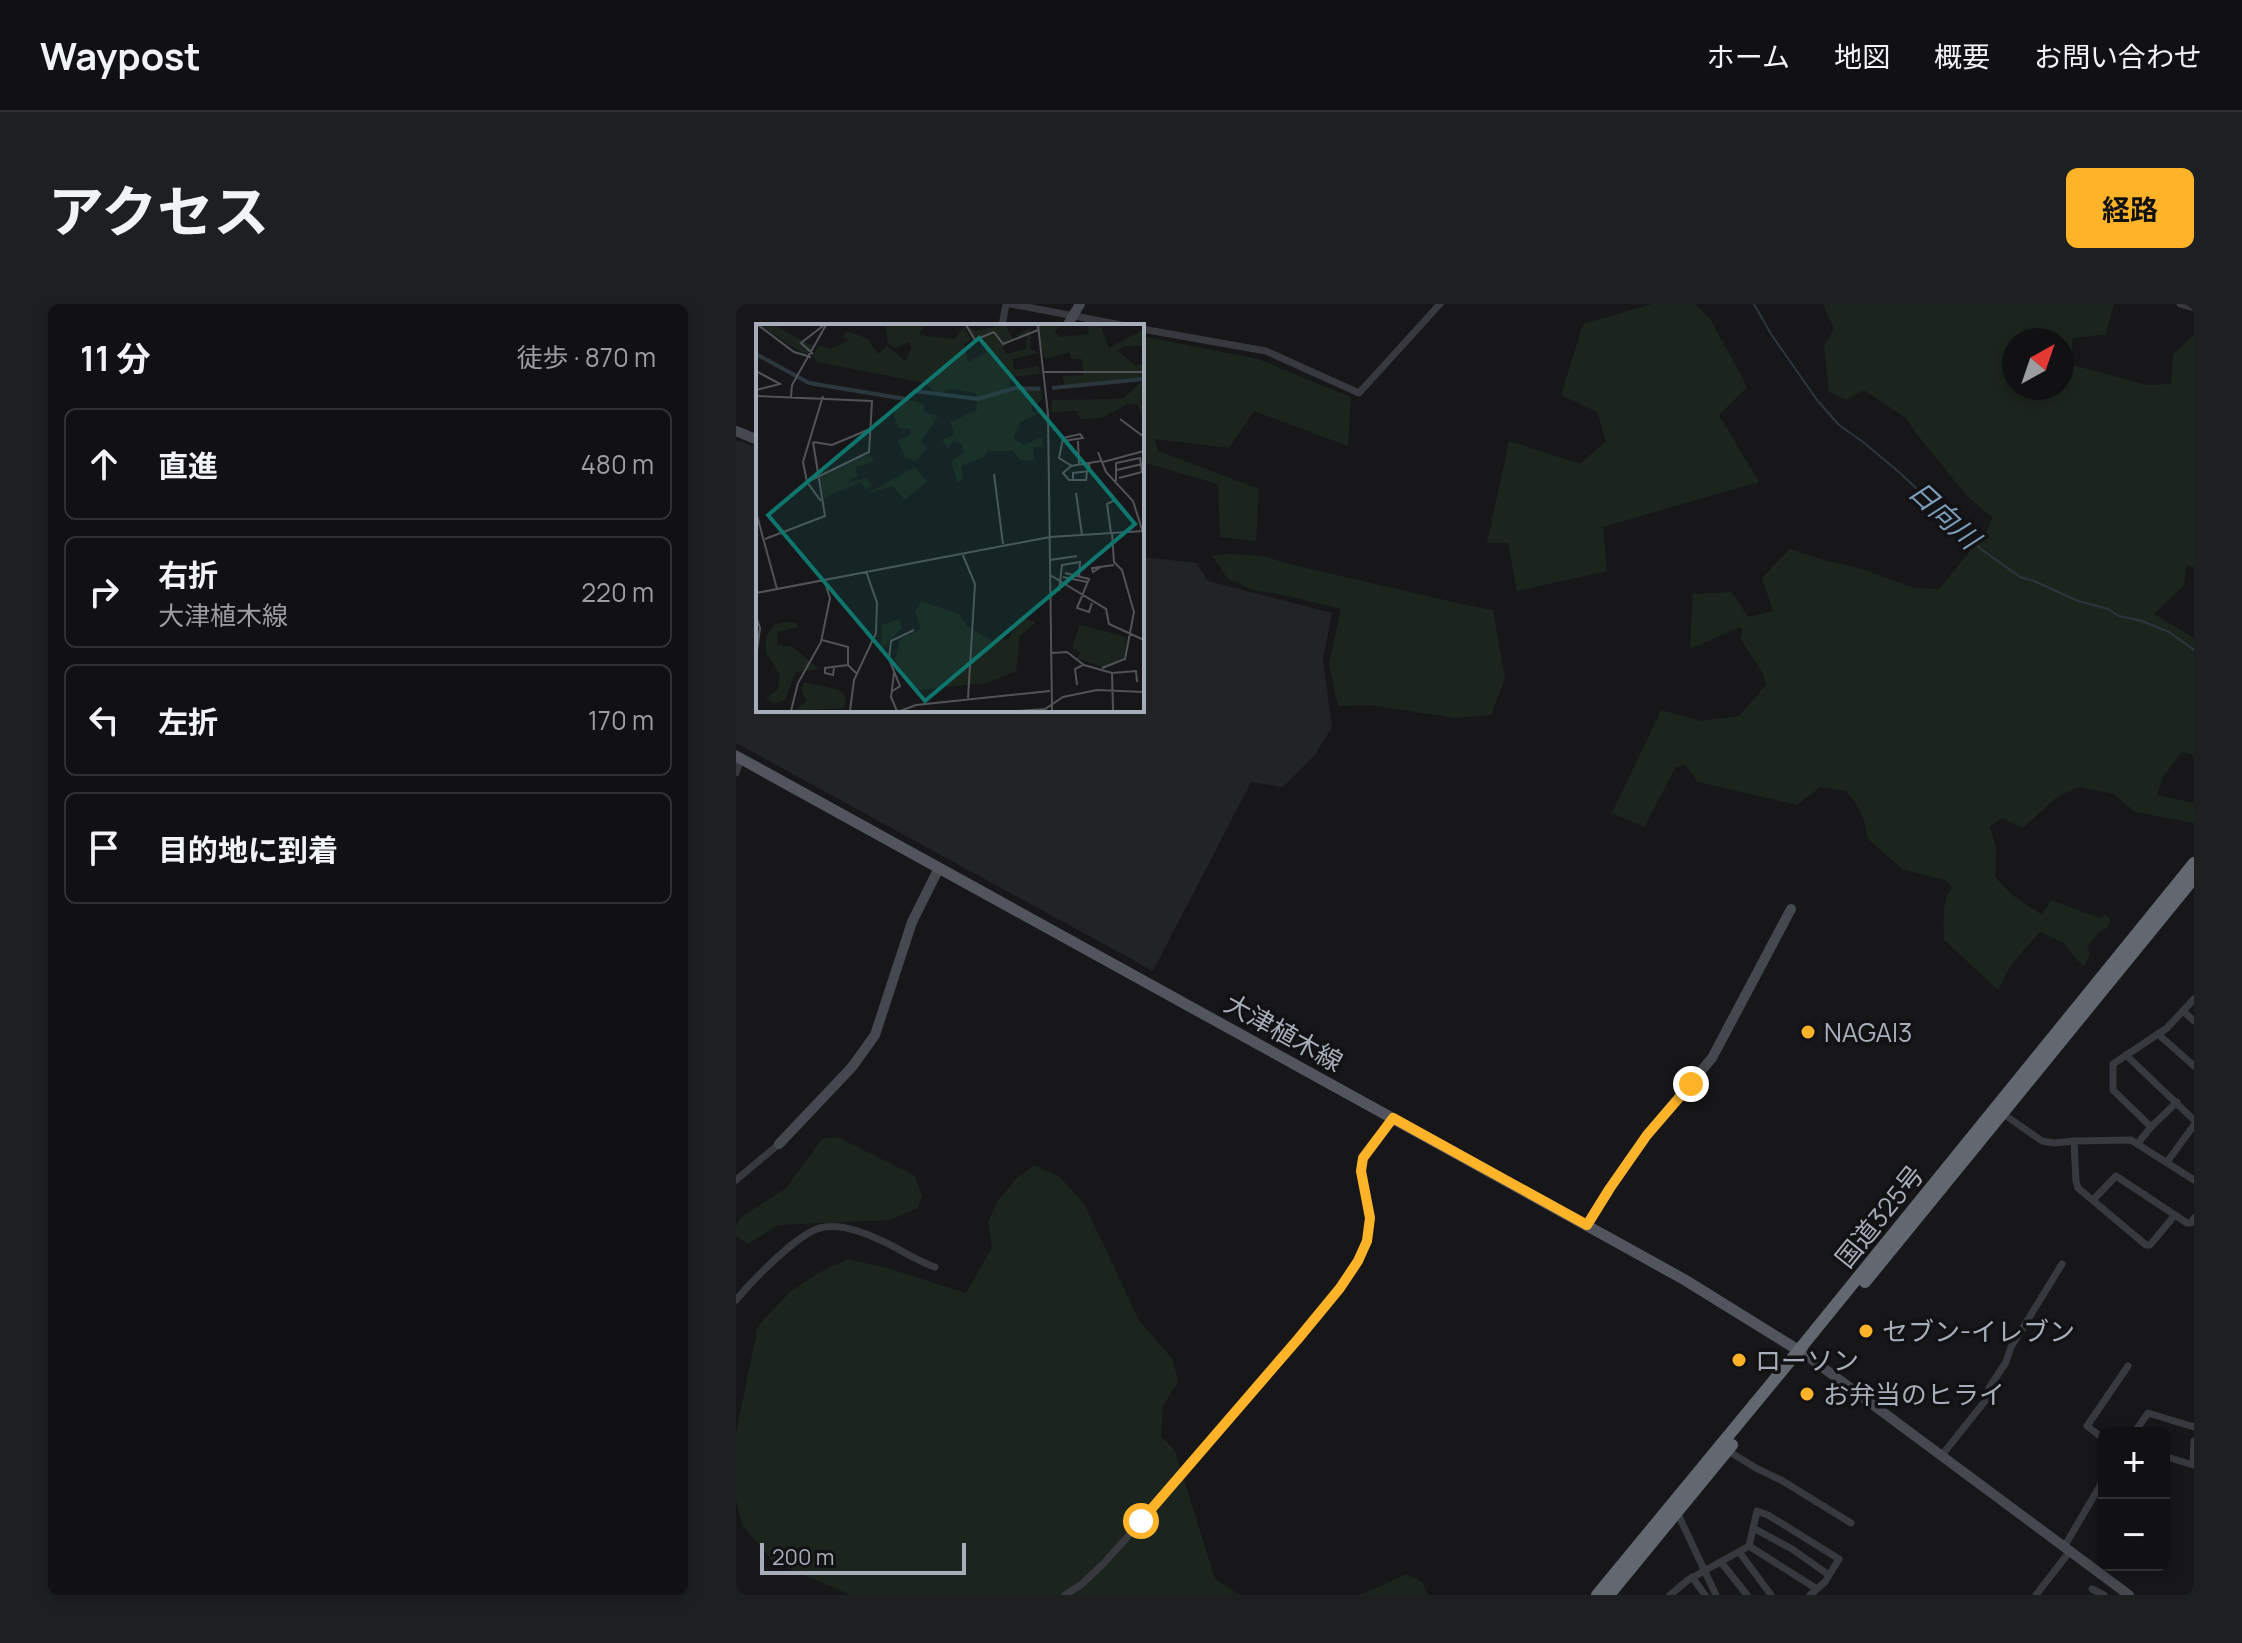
<!DOCTYPE html>
<html lang="ja">
<head>
<meta charset="utf-8">
<style>
	body { margin:0; font-family:Manrope,"Noto Sans JP",sans-serif; background:#1e1f21; color:#f1f3f6 }
	.controls { position:absolute; right:24px; bottom:24px; display:grid; overflow:hidden; border-radius:12px; box-shadow:0 4px 12px #0003 }
	.controls button { width:72px; height:72px; display:grid; place-items:center; padding:0; border:0; border-bottom:2px solid #303133; background:#111113; color:#f1f3f6; font:40px sans-serif }
	.compass { position:absolute; left:1266px; top:24px; width:72px; height:72px; border-radius:50%; background:#111113; box-shadow:0 4px 12px #0003; rotate:40deg }
	.scale { position:absolute; left:24px; bottom:20px; width:206px; box-sizing:border-box; padding-left:8px; border:4px solid #a7aeba; border-top:0; font-size:22px; line-height:28px; white-space:nowrap; color:#a7aeba; -webkit-text-stroke:6px #121214; paint-order:stroke }
	.stop { position:absolute; width:24px; height:24px; margin:-18px; border:6px solid #ffb329; border-radius:50%; background:#fff }
	.stop.end { background:#ffb329; border-color:#fff; box-shadow:0 2px 8px #0008 }
	.list { margin:0; padding:0; list-style:none }
	h2 { display:flex; justify-content:space-between; align-items:center; height:104px; margin:0; padding:0 32px; font-size:34px }
	h2 small { font-size:26px; font-weight:400; color:#9c9da0 }
	.list li { display:grid; grid-template-columns:52px 1fr auto; gap:24px; align-items:center; box-sizing:border-box; height:112px; margin:0 16px 16px; padding:0 16px; border:2px solid #303133; border-radius:12px }
	.list b { display:block; font-size:30px; white-space:nowrap }
	.list p { margin:0; font-size:26px; white-space:nowrap; color:#9c9da0 }
	.list em { font-size:26px; font-style:normal; color:#9c9da0 }
	.icon { flex:none; width:44px; height:44px; fill:none; stroke:currentColor; stroke-width:2; stroke-linecap:round; stroke-linejoin:round }
	.map { position:relative; flex:none; width:1458px; height:1291px; overflow:hidden; border-radius:12px }
	header { display:flex; align-items:center; gap:48px; box-sizing:border-box; height:112px; padding:0 40px; background:#111113; border-bottom:2px solid #303133 }
	header strong { font-size:38px }
	nav { display:flex; gap:44px; margin-inline-start:auto; font-size:28px }
	.intro { display:flex; align-items:center; justify-content:space-between; box-sizing:border-box; height:192px; padding:0 48px }
	h1 { margin:0; font-size:56px }
	.button { padding:20px 36px; border-radius:12px; background:#ffb329; color:#111; font-size:28px; font-weight:700 }
	main { display:flex; gap:48px; padding:0 48px }
	aside { flex:1; background:#111113; border-radius:12px; box-shadow:0 4px 12px #0003 }
	.map>svg:first-child { display:block }
</style>
</head>
<body>
<header>
<strong>Waypost</strong>
<nav><a>ホーム</a><a>地図</a><a>概要</a><a>お問い合わせ</a></nav>
</header>
<div class="intro"><h1>アクセス</h1><a class="button">経路</a></div>
<main>
<aside>
<h2>11 分<small>徒歩 · 870 m</small></h2>
<ul class="list">
<li><svg class="icon" aria-label="ahead" viewBox="0 0 24 24"><path d="M12 20V5M6 11l6-6 6 6"/></svg><div><b>直進</b></div><em>480 m</em></li>
<li><svg class="icon" aria-label="right" viewBox="0 0 24 24"><path d="M7 20v-9h11M14 6l5 5-5 5"/></svg><div><b>右折</b><p>大津植木線</p></div><em>220 m</em></li>
<li><svg class="icon" aria-label="left" viewBox="0 0 24 24"><path d="M17 20v-9H6M10 6l-5 5 5 5"/></svg><div><b>左折</b></div><em>170 m</em></li>
<li><svg class="icon" aria-label="arrive" viewBox="0 0 24 24"><path d="M6 21V4h12l-3 4 3 4H6"/></svg><div><b>目的地に到着</b></div></li>
</ul>
</aside>
<div class="map">
<svg width="1458" height="1291" viewBox="0 0 1458 1291">
	<rect width="100%" height="100%" fill="#171719"/>
	<path fill="#222326" d="M0 136 22 144V406H406V253L461 259 472 277 596 309 587 355 596 423 578 452 547 483 515 478 417 667 0 439Z"/>
	<g fill="#1c251d" fill-rule="evenodd">
		<path d="M916 0H959L975 16 1011 83 983 111 1023 178 867 223 871 267 781 287 772 239H751L773 137 844 160 870 137 861 108 825 91 847 20Z"/>
		<path d="M1087 0H1378L1370 30 1337 34 1333 60 1411 81 1435 80 1437 51 1458 30V263L1451 261 1448 281 1418 310 1458 334V452L1446 447 1426 475 1421 491 1458 499V519L1399 508 1378 490 1343 483 1321 493 1287 524 1266 514 1254 523 1260 543 1259 573 1276 591 1306 611 1315 596 1363 614 1370 611 1375 616 1371 624 1363 628 1351 643 1354 650 1348 662 1341 657 1328 639 1304 628C1287 646 1271 663 1262 686L1208 636C1208 619 1205 597 1216 584L1211 577 1166 565 1131 534C1130 514 1123 502 1110 487L1084 483 1061 501 962 478 949 461 940 463 908 523 876 509 925 406 965 417 1003 412 1030 381 1026 368 1004 334 1007 327 1004 323 954 345 957 290 996 288 1012 313 1037 307 1026 274 1054 245 1084 255 1126 265 1178 284 1203 285 1249 229 1257 214 1231 192 1180 129 1170 114 1128 86 1110 96 1093 88 1088 42 1098 25ZM1278 36H1326V84H1278Z"/>
		<path d="M406 32 522 55 615 93 612 142 518 107 493 144 419 135 422 147 523 185 520 237 484 233 482 180 406 158Z"/>
		<path d="M490 250 528 252 549 259 730 301 757 306 769 374 755 411 719 414 633 401 602 402 593 360 605 305 543 290 520 287 492 275 476 252Z"/>
		<path d="M101 833 179 872 186 892 182 904 154 916 42 921 12 940 0 932V923L4 914 50 884 86 835Z"/>
		<path d="M298 861 324 873 348 900 403 1016 437 1056 442 1078 427 1102 425 1132 439 1147 479 1275 504 1291H115L38 1258 6 1221 0 1196V1129L22 1022 54 988 82 969 112 955 151 964 230 989 256 944 252 918 263 895 281 874Z"/>
		<path d="M671 1270 686 1278 692 1291H624Z"/>
	</g>
	<g fill="none" stroke-linecap="round" stroke-linejoin="round">
		<path stroke="#2b363f" stroke-width="2" d="M1018 0 1035 30 1081 96 1103 121 1127 138 1164 169 1245 245 1284 273 1298 277 1342 297 1372 305 1383 312 1406 317 1433 328 1458 346"/>
		<g stroke="#37393e" stroke-width="7">
			<path d="M275 0 391 22"/>
			<path d="M1444 0 1458 4"/>
			<path d="M266 22 270 0"/>
			<path d="M406 25 530 47 623 89 704 0"/>
			<path d="M0 469 5 455"/>
			<path d="M1447 707 1458 717"/>
			<path d="M1422 730 1458 762"/>
			<path d="M1390 751 1458 816"/>
			<path d="M1266 809 1306 837 1318 839 1338 837"/>
			<path d="M1415 823 1441 798"/>
			<path d="M1402 839 1415 823 1377 786V760L1431 724 1458 695"/>
			<path d="M1431 858 1458 821"/>
			<path d="M0 876 43 840"/>
			<path d="M1357 896 1380 872 1451 919H1455L1458 914"/>
			<path d="M1439 911 1414 941H1410L1342 884 1340 877 1338 837 1395 836 1458 876"/>
			<path d="M0 996C16 977 61 930 84 924 103 919 127 928 144 936 163 944 180 957 199 963"/>
			<path d="M1398 1129 1412 1109 1458 1123"/>
			<path d="M1368 1135 1351 1122 1392 1062"/>
			<path d="M989 1145 1020 1164 1045 1176 1115 1219"/>
			<path d="M1206 1151 1249 1097 1253 1084 1270 1058 1275 1043 1326 960"/>
			<path d="M1428 1152 1457 1161 1458 1137"/>
			<path d="M940 1206 980 1291"/>
			<path d="M1017 1224 1056 1245 1093 1271"/>
			<path d="M1013 1242 1081 1285"/>
			<path d="M1328 1243 1368 1175"/>
			<path d="M1004 1249 1035 1291"/>
			<path d="M985 1258 1011 1291"/>
			<path d="M956 1273 969 1291"/>
			<path d="M1356 1285 1368 1291"/>
			<path d="M329 1291 346 1280 369 1258 444 1174 604 984C618 963 632 943 634 916 635 898 620 871 627 854 633 840 648 826 657 814"/>
			<path d="M934 1291 952 1276 1013 1242 1021 1207 1032 1211 1103 1255 1089 1278 1074 1291"/>
			<path d="M1300 1291 1334 1247"/>
		</g>
		<g stroke="#45484f" stroke-width="10">
			<path d="M331 22 344 0"/>
			<path d="M0 127 22 136"/>
			<path d="M43 840 116 763 139 731 176 618 203 564"/>
			<path d="M851 921 874 884 911 831 976 754 1055 605"/>
			<path d="M1070 1051 1393 1291"/>
		</g>
		<path stroke="#53555e" stroke-width="11" d="M0 452 886 941 949 976 1070 1051"/>
		<g stroke="#636770" stroke-width="12">
			<path d="M1129 978 1458 574"/>
			<path d="M861 1291 1063 1046 1458 559"/>
			<path d="M873 1291 996 1141"/>
		</g>
	</g>
	<g fill="none" stroke-linecap="round" stroke-linejoin="round">
		<path stroke="#ffb329" stroke-width="10" d="M405 1217 562 1035 604 984 622 957 631 937 634 914 625 867 627 854 657 814 851 921 874 884 911 831 955 780"/>
	</g>
	<g fill="#ffb329" stroke="#121214" stroke-width="3">
		<circle cx="1072" cy="728" r="8"/>
		<circle cx="1130" cy="1027" r="8"/>
		<circle cx="1003" cy="1056" r="8"/>
		<circle cx="1071" cy="1090" r="8"/>
	</g>
	<g text-anchor="middle" dominant-baseline="central" stroke-width="7" stroke-linejoin="round" paint-order="stroke">
		<g font-size="26" fill="#a7aeba" stroke="#121214">
			<text transform="translate(548 728) rotate(29)">大津植木線</text>
			<text transform="translate(1143 912) rotate(-51)">国道325号</text>
		</g>
		<g font-size="26" fill="#a7aeba" stroke="#121214" text-anchor="start">
			<text x="1088" y="728">NAGAI3</text>
			<text x="1146" y="1027">セブン-イレブン</text>
			<text x="1019" y="1056">ローソン</text>
			<text x="1087" y="1090">お弁当のヒライ</text>
		</g>
		<g font-size="28" font-style="italic" fill="#7b9db9" stroke="#121214">
			<text transform="translate(1209 210) rotate(43)">日向川</text>
		</g>
	</g>
	<g transform="translate(20 20)">
		<rect width="388" height="388" fill="#171719"/>
		<path d="M4 1H18L58 23 49 31ZM129 1H169L163 11 198 15 208 3 215 15 208 20 212 38 229 29V15H220L211 1 218 7 249 1 257 15 247 23 250 30 270 25 271 11 259 12 274 4 275 25 282 29 257 35V41L259 46 282 42 285 50 254 53 255 64 285 62 286 76 275 83 277 89 286 83 288 87 265 98 257 114 268 121 286 113 287 123H277L278 137 264 136 257 127H232L226 134 205 142 207 156 201 158 195 137 207 129V121L197 116 192 125 186 116 199 110 194 98 221 86 220 69 195 65 181 71 169 59 61 38 57 32 63 21 74 25 94 16 87 13 92 7 112 15 122 30 131 22 149 37 156 23 152 18 140 24 132 19ZM279 1H306L298 7 304 13 333 10 332 1H344L353 24 386 6 388 22H368L362 27 379 41 388 40V98L382 81 372 80 345 94 324 95 321 87 295 88 296 76 367 75 386 57 310 64 306 52 328 51 326 35H316L313 28 289 35ZM148 74 168 80V88L182 92 165 118 171 124 160 137 150 134 141 117 154 111V105L143 104 137 91ZM113 130 118 137 100 143 101 152 90 159 110 154 116 162 110 166 104 158 68 174 64 152ZM159 143 171 158 148 176 137 162 112 169ZM165 277 203 290 211 302 236 317 253 315 263 293 280 298 264 312 260 347 231 359 161 366 139 336 144 315 165 305 159 288ZM144 295 146 304 125 325 126 301ZM29 298 41 299V303L22 308 21 321 37 323 63 345 40 348 29 376 17 380 10 374 22 366 24 351 10 329V312L18 301ZM324 301 371 313 368 334 346 343 320 334 325 329 316 324ZM48 358 84 366 90 375 87 384 38 387 51 377 45 366Z" fill="#1c251d"/>
		<path fill="none" stroke="#2b363f" stroke-width="4" d="M0 30 53 59 150 75 159 67 222 75 259 64 284 65M296 64 388 55"/>
		<path fill="none" stroke="#515359" stroke-width="2" d="M2 1 38 28 55 33M210 1 219 16 238 8M282 1 292 90 296 387M238 8 247 20 282 6M57 30 45 19 68 1M0 47 24 60 0 66M288 48H388M0 72 116 77 113 128 51 158M35 73 36 61 70 1M364 95 388 113M307 117 327 114 324 110 307 114 303 134 316 142M322 117 323 141M57 118 76 121 114 105M342 128 350 148 377 177 388 212M347 138 388 127M361 146 386 140M331 148 330 156H313L307 149 315 142 345 137M238 150 247 220M317 156V149L334 147 333 140M360 157V139L384 134 386 148 363 154M320 169 326 211M65 177 51 158 47 138 67 72M0 188 21 265M355 209 351 180 359 176M294 213 387 207M9 215 69 192 57 118M206 229 219 260 212 374M294 236 321 232M345 243 337 248 336 244 358 241M309 249 333 255 321 284 333 288 336 279M294 251 350 285 353 300 388 316M307 253 331 258M303 267 306 241 324 238 323 253M0 269 294 213M0 292 4 304 0 334M66 316 92 323V341L100 349M296 329 311 328 328 341 356 349 380 347 381 358M78 344 77 351 69 349V344L92 341M346 344 369 335 378 288 366 246 358 238 356 209M138 349 135 373 141 387M356 349 357 387M321 361 319 345 327 341M135 368 144 362 133 335 135 317 158 306M35 387 42 359 65 318 74 274 68 256M94 387 98 356 120 309 121 279 110 247M144 387 160 381 294 367M261 387 289 385 307 373 341 366 388 368"/>
		<path fill="#0f766e" fill-opacity="0.15" stroke="#0f766e" stroke-width="4" d="M223 14 379 200 169 377 12 191Z"/>
		<rect width="388" height="388" fill="none" stroke="#a7aeba" stroke-width="4"/>
	</g>
</svg>
<div class="controls">
<button>+</button>
<button>−</button>
</div>
<svg class="compass" viewBox="-18 -18 36 36"><path d="M0-13l5 13h-10z" fill="#e53935"/><path d="M0 13l5-13h-10z" fill="#9c9da0"/></svg>
<div class="scale">200 m</div>
<div class="stop" style="left:405px;top:1217px"></div>
<div class="stop end" style="left:955px;top:780px"></div>
</div>
</main>
</body>
</html>
